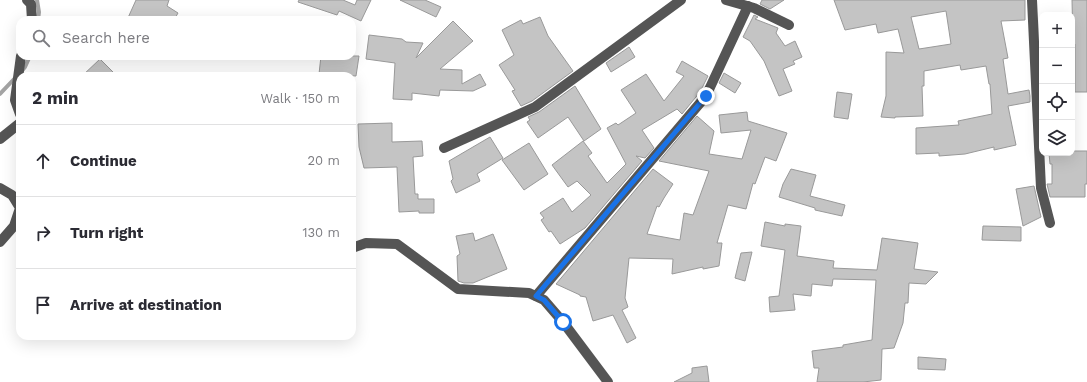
<!DOCTYPE html>
<html lang="en">
<head>
<meta charset="utf-8">
<style>
	body { margin:0; font-family:"Work Sans",sans-serif; background:#f7f7f7; color:#2b2b33 }
	.controls { position:absolute; right:12px; top:12px; display:grid; overflow:hidden; border-radius:8px; box-shadow:0 4px 16px #0002 }
	.controls button { width:36px; height:36px; display:grid; place-items:center; padding:0; border:0; border-bottom:1px solid #e1e1e2; background:#fff; color:#2b2b33; font:20px sans-serif }
	.stop { position:absolute; width:12px; height:12px; margin:-9px; border:3px solid #1a73e8; border-radius:50%; background:#fff }
	.stop.end { background:#1a73e8; border-color:#fff; box-shadow:0 1px 4px #0008 }
	.list { margin:0; padding:0; list-style:none }
	h2 { display:flex; justify-content:space-between; align-items:center; height:52px; margin:0; padding:0 16px; font-size:17px }
	h2 small { font-size:13px; font-weight:400; color:#7c7c81 }
	.list li { display:grid; grid-template-columns:26px 1fr auto; gap:12px; align-items:center; box-sizing:border-box; height:72px; padding:0 16px; border-top:1px solid #e1e1e2 }
	.list b { display:block; font-size:15px; white-space:nowrap }
	.list em { font-size:13px; font-style:normal; color:#7c7c81 }
	.icon { flex:none; width:22px; height:22px; fill:none; stroke:currentColor; stroke-width:2; stroke-linecap:round; stroke-linejoin:round }
	.map { position:relative; flex:none; width:1087px; height:382px; overflow:hidden }
	.search { position:absolute; background:#fff; box-shadow:0 4px 16px #0002; left:16px; top:16px; width:340px; height:44px; display:flex; align-items:center; gap:10px; box-sizing:border-box; padding:0 14px; border-radius:12px; color:#7c7c81; font-size:15px }
	.panel { position:absolute; background:#fff; box-shadow:0 4px 16px #0002; left:16px; top:72px; width:340px; height:268px; border-radius:12px }
	.map>svg:first-child { display:block }
</style>
</head>
<body>
<div class="map">
<svg width="1087" height="382" viewBox="0 0 1087 382">
	<rect width="100%" height="100%" fill="#fff"/>
	<g fill="none" stroke-linecap="round" stroke-linejoin="round">
		<g stroke="#a3a3a3" stroke-width="4">
			<path d="M37 0 39 12 38 20"/>
			<path d="M21 72 25 67 30 56"/>
			<path d="M0 94 16 77"/>
		</g>
	</g>
	<g fill="#c4c4c4" stroke="#999" fill-rule="evenodd">
		<path d="M136 0H169L167 6 178 13 174 20H127Z"/>
		<path d="M299 0H343L355 5 357 0H371L361 21 339 11 337 15 298 2Z"/>
		<path d="M400 0H425L441 7 436 17Z"/>
		<path d="M762 0H784L770 9 760 4Z"/>
		<path d="M834 0H1025V20L1001 21 1008 58 1003 59 1008 94 1029 90 1030 96V102L1008 106 1016 145 994 150V147L965 154 939 156V153L916 154V128L959 125 958 121 992 114 990 84H989L986 66 961 70 960 65 924 71V86H922L923 116 895 117V118L881 117 886 96V52L904 53 898 29 878 33 876 24 845 30ZM946 11 951 44 919 49 911 17Z"/>
		<path d="M1072 0H1087V92H1075V44H1073Z"/>
		<path d="M754 15 758 17 755 19 778 28 776 33 785 46 795 41 802 57 793 61 795 64 783 69 792 91 779 96 764 61 750 41 743 37Z"/>
		<path d="M540 17 548 36 573 71 532 101 521 106 512 91 515 90 499 65 514 55 502 30 521 20 523 24Z"/>
		<path d="M453 21 473 41 440 69 462 70V84L480 74 486 85 473 91 440 90 439 96 412 93V100L393 99 395 63 366 59 369 35 402 39 406 42 423 43 416 58Z"/>
		<path d="M629 47 635 57 611 72 606 63Z"/>
		<path d="M321 56H359L356 76 319 74Z"/>
		<path d="M100 59 117 76H82Z"/>
		<path d="M682 61 708 76 700 92 682 114 677 109 642 130 654 148 645 158 636 156 642 161 585 228 560 244 551 231 549 232 541 220 544 218 540 213 563 198 572 212 591 195 577 181 568 187 552 165 583 141 592 153 588 156 607 183 626 164 607 128 616 123 618 125 636 113 621 90 646 74 664 101 684 76 676 72Z"/>
		<path d="M724 73 741 83 735 93 719 83Z"/>
		<path d="M575 86 601 129 584 141 568 117 538 138 527 122 530 120 528 117 539 112Z"/>
		<path d="M837 92 852 94 848 119 834 117Z"/>
		<path d="M747 112 748 121 787 133 776 161 765 157 755 184 753 183 746 209 728 205 717 243H722L719 266 703 269V267L672 274 673 259 629 258 625 298 628 307 622 310 636 338 627 343 613 315 593 321 586 297 580 296V295L556 284 653 169 673 184 664 198 659 207 657 206 647 234 680 240 684 213 693 215 709 171 659 161 697 116 714 131 709 154 742 159 751 130 721 133 719 115Z"/>
		<path d="M392 123V142L422 141 423 156 413 157 415 194H418V199H434V213H419V211L399 212 397 167 364 168 359 147 358 124Z"/>
		<path d="M490 137 503 158 477 174 480 181 456 193 451 181 453 179 449 161Z"/>
		<path d="M529 143 548 174 524 190 502 160Z"/>
		<path d="M1072 151H1087V184H1085V197H1050L1047 184H1052V164H1050L1049 153H1072Z"/>
		<path d="M791 169 816 175 810 196 845 205 842 216 815 210V208L779 197 783 184Z"/>
		<path d="M1034 186 1041 217 1023 226 1016 189Z"/>
		<path d="M765 222 785 226V224L801 226 797 256 834 261 833 268 877 270 882 238 918 243 914 269 938 272 926 284 909 283 908 303H905L903 323 894 348 882 349 881 380 863 382H817L819 368H814L812 351 843 347V345L872 340 876 280 833 279 832 286 812 284 811 296 793 294 795 310 770 312 769 297 779 296 785 250 761 246Z"/>
		<path d="M983 226 1021 227V241L982 240Z"/>
		<path d="M473 233 475 241 493 234 507 269 473 283H464L458 281 457 256 460 254 456 236Z"/>
		<path d="M752 252 745 281 735 278 741 253Z"/>
		<path d="M918 357 946 359 945 370 918 369Z"/>
		<path d="M707 366 709 382H674L692 373V368Z"/>
	</g>
	<g fill="none" stroke-linecap="round" stroke-linejoin="round">
		<g stroke="#555" stroke-width="10">
			<path d="M27 0 31 4 32 20"/>
			<path d="M726 0 754 8 789 25"/>
			<path d="M1032 0 1041 188 1050 223"/>
			<path d="M20 114 15 100 21 56"/>
			<path d="M0 139 20 123"/>
			<path d="M444 148 535 107 681 0"/>
			<path d="M0 188 12 195 20 208 14 226 0 242"/>
			<path d="M352 248 366 243 397 244 458 289 529 293 544 300 563 322 608 382"/>
			<path d="M536 296 706 96 748 6"/>
		</g>
	</g>
	<g fill="none" stroke-linecap="round" stroke-linejoin="round">
		<path stroke="#1a73e8" stroke-width="5" d="M563 322 544 300 536 296 706 96"/>
	</g>
</svg>
<div class="controls">
<button>+</button>
<button>−</button>
<button><svg class="icon" aria-label="locate" viewBox="0 0 24 24"><circle cx="12" cy="12" r="6"/><path d="M12 2v4M12 18v4M2 12h4M18 12h4"/></svg></button>
<button><svg class="icon" aria-label="layers" viewBox="0 0 24 24"><path d="M12 4l9 5-9 5-9-5zM3 14l9 5 9-5"/></svg></button>
</div>
<div class="stop" style="left:563px;top:322px"></div>
<div class="stop end" style="left:706px;top:96px"></div>
<div class="search"><svg class="icon" aria-label="search" viewBox="0 0 24 24"><circle cx="10" cy="10" r="6"/><path d="M15 15l6 6"/></svg>Search here</div>
<section class="panel">
<h2>2 min<small>Walk · 150 m</small></h2>
<ul class="list">
<li><svg class="icon" aria-label="ahead" viewBox="0 0 24 24"><path d="M12 20V5M6 11l6-6 6 6"/></svg><div><b>Continue</b></div><em>20 m</em></li>
<li><svg class="icon" aria-label="right" viewBox="0 0 24 24"><path d="M7 20v-9h11M14 6l5 5-5 5"/></svg><div><b>Turn right</b></div><em>130 m</em></li>
<li><svg class="icon" aria-label="arrive" viewBox="0 0 24 24"><path d="M6 21V4h12l-3 4 3 4H6"/></svg><div><b>Arrive at destination</b></div></li>
</ul>
</section>
</div>
</body>
</html>
